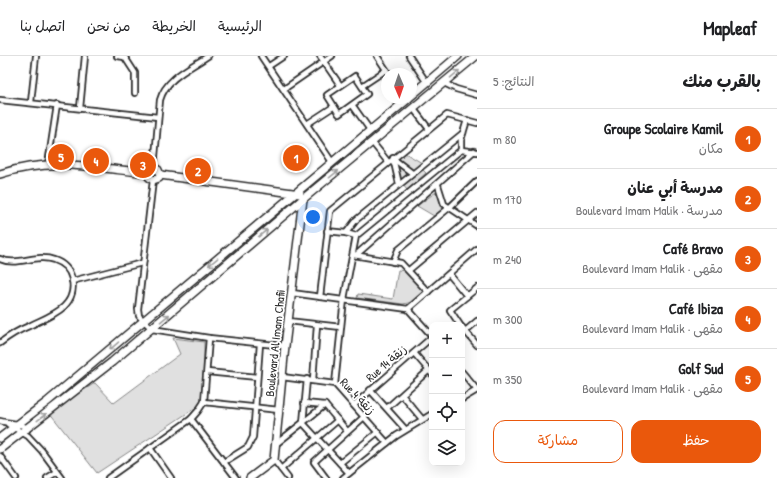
<!DOCTYPE html>
<html lang="ar">
<head>
<meta charset="utf-8">
<style>
	body { margin:0; font-family:"Patrick Hand","Playpen Sans Arabic",sans-serif; background:#f6f6f6; color:#202124; direction:rtl }
	.controls { position:absolute; right:12px; bottom:12px; display:grid; overflow:hidden; border-radius:8px; box-shadow:0 4px 16px #0002 }
	.controls button { width:36px; height:36px; display:grid; place-items:center; padding:0; border:0; border-bottom:1px solid #e0e0e0; background:#fff; color:#202124; font:20px sans-serif }
	.compass { position:absolute; left:381px; top:12px; width:36px; height:36px; border-radius:50%; background:#fff; box-shadow:0 4px 16px #0002; rotate:178deg }
	.you { position:absolute; left:313px; top:161px; width:14px; height:14px; margin:-10px; border:3px solid #fff; border-radius:50%; background:#1a73e8; box-shadow:0 0 0 6px #1a73e833 }
	.badge { display:grid; place-items:center; width:26px; height:26px; border-radius:50%; background:#ea580c; color:#fff; font-size:13px; font-weight:700 }
	.pin { position:absolute; translate:-50% -50%; border:2px solid #fff; box-shadow:0 1px 4px #0006 }
	.list { margin:0; padding:0; list-style:none }
	h2 { display:flex; justify-content:space-between; align-items:center; height:52px; margin:0; padding:0 16px; font-size:17px }
	h2 small { font-size:13px; font-weight:400; color:#757577 }
	.list li { display:grid; grid-template-columns:26px 1fr auto; gap:12px; align-items:center; box-sizing:border-box; height:60px; padding:0 16px; border-top:1px solid #e0e0e0 }
	.list b { display:block; font-size:15px; white-space:nowrap }
	.list p { margin:0; font-size:13px; white-space:nowrap; color:#757577 }
	.list em { font-size:13px; font-style:normal; color:#757577 }
	.actions { display:flex; gap:8px; padding:12px 16px }
	.actions a { flex:1; padding:9px 0; border:1px solid #ea580c; border-radius:12px; text-align:center; font-size:14px; color:#ea580c }
	.actions .main { background:#ea580c; color:#fff }
	.icon { flex:none; width:22px; height:22px; fill:none; stroke:currentColor; stroke-width:2; stroke-linecap:round; stroke-linejoin:round }
	.map { position:relative; flex:none; width:477px; height:422px; overflow:hidden; direction:ltr }
	header { display:flex; align-items:center; gap:24px; box-sizing:border-box; height:56px; padding:0 20px; background:#fff; border-bottom:1px solid #e0e0e0 }
	header strong { font-size:19px }
	nav { display:flex; gap:22px; margin-inline-start:auto; font-size:14px }
	main { display:flex }
	aside { flex:1; background:#fff }
	.map>svg:first-child { display:block }
</style>
</head>
<body>
<header>
<strong>Mapleaf</strong>
<nav><a>الرئيسية</a><a>الخريطة</a><a>من نحن</a><a>اتصل بنا</a></nav>
</header>
<main>
<aside>
<h2>بالقرب منك<small>النتائج: 5</small></h2>
<ul class="list">
<li><span class="badge">1</span><div><b>Groupe Scolaire Kamil</b><p>مكان</p></div><em>80 m</em></li>
<li><span class="badge">2</span><div><b>مدرسة أبي عنان</b><p>مدرسة · Boulevard Imam Malik</p></div><em>170 m</em></li>
<li><span class="badge">3</span><div><b>Café Bravo</b><p>مقهى · Boulevard Imam Malik</p></div><em>240 m</em></li>
<li><span class="badge">4</span><div><b>Café Ibiza</b><p>مقهى · Boulevard Imam Malik</p></div><em>300 m</em></li>
<li><span class="badge">5</span><div><b>Golf Sud</b><p>مقهى · Boulevard Imam Malik</p></div><em>350 m</em></li>
</ul>
<div class="actions"><a class="main">حفظ</a><a>مشاركة</a></div>
</aside>
<div class="map">
<svg width="477" height="422" viewBox="0 0 477 422">
	<rect width="100%" height="100%" fill="#fff"/>
	<filter id="ink" filterUnits="userSpaceOnUse"><feTurbulence type="fractalNoise" baseFrequency=".025" numOctaves="2"/><feDisplacementMap in="SourceGraphic" scale="8" xChannelSelector="R" yChannelSelector="G"/><feConvolveMatrix kernelMatrix="1 2 1 2 8 2 1 2 1" color-interpolation-filters="sRGB"/></filter>
	<g filter="url(#ink)">
		<g fill="#e0e0e0" stroke="#868686">
			<path d="M405 97 422 107 397 127 392 106Z"/>
			<path d="M422 113 426 117 407 134 403 129Z"/>
			<path d="M436 136 444 152 434 160 417 150Z"/>
			<path d="M398 214 405 215 424 235 413 246 403 248 357 242 358 238 393 243Z"/>
			<path d="M173 282 204 286V346L97 417 49 356 95 327 114 347 180 298Z"/>
		</g>
		<g fill="none" stroke-linecap="round" stroke-linejoin="round">
			<defs>
				<g id="street">
					<path d="M117 0 125 1"/>
					<path d="M124 0 135 17V37"/>
					<path d="M261 0 332 106"/>
					<path d="M320 0 340 29"/>
					<path d="M377 0 389 18"/>
					<path d="M409 0 427 27"/>
					<path d="M269 10 284 0"/>
					<path d="M355 20 367 38 339 58 327 39Z"/>
					<path d="M444 27 456 33 477 39"/>
					<path d="M362 30 386 14"/>
					<path d="M284 33 332 0"/>
					<path d="M0 44 158 61"/>
					<path d="M31 46 36 0"/>
					<path d="M353 50 370 74"/>
					<path d="M80 52 85 0"/>
					<path d="M413 52 429 73"/>
					<path d="M307 68 333 51"/>
					<path d="M372 86 388 106"/>
					<path d="M461 94V84L467 64"/>
					<path d="M393 102 399 128"/>
					<path d="M395 104 412 117"/>
					<path d="M48 108 57 49"/>
					<path d="M154 112 160 44C166 22 190 12 208 0"/>
					<path d="M153 124 138 253 139 260 152 273 209 282 285 290"/>
					<path d="M438 129 444 148 477 170"/>
					<path d="M327 175 346 177 356 180"/>
					<path d="M346 177 356 164 463 77"/>
					<path d="M354 199 401 207 428 236"/>
					<path d="M356 199 474 95"/>
					<path d="M0 203C18 211 36 197 54 204 63 207 70 214 72 223 78 252 49 260 29 270 19 274 9 280 0 287"/>
					<path d="M393 206 398 194 450 151 477 125"/>
					<path d="M409 214 477 157"/>
					<path d="M449 218 467 240"/>
					<path d="M72 225 142 207"/>
					<path d="M292 237 408 253 432 280"/>
					<path d="M320 241 330 155 447 59 477 67"/>
					<path d="M408 253 477 193"/>
					<path d="M288 265 341 271"/>
					<path d="M460 269 450 254 477 232"/>
					<path d="M462 271 477 289"/>
					<path d="M462 278 477 265"/>
					<path d="M209 282 204 346 279 354"/>
					<path d="M414 297 432 318"/>
					<path d="M207 316 257 321"/>
					<path d="M462 316 477 334"/>
					<path d="M282 321 335 328 387 387"/>
					<path d="M307 323 303 367 349 417"/>
					<path d="M313 324 317 269"/>
					<path d="M335 328 344 243 356 180 461 94 477 96"/>
					<path d="M370 334 405 373"/>
					<path d="M402 339 422 363"/>
					<path d="M462 343 477 334"/>
					<path d="M304 347 325 349 347 375"/>
					<path d="M354 349 432 281"/>
					<path d="M387 352 429 314"/>
					<path d="M191 363 236 422"/>
					<path d="M0 365C10 368 18 366 27 372V374"/>
					<path d="M8 368 28 380 42 395 62 422"/>
					<path d="M276 388 325 349"/>
					<path d="M150 392 171 422"/>
					<path d="M0 400 16 422"/>
					<path d="M274 404 288 422"/>
					<path d="M224 406 248 391 253 381 260 288"/>
					<path d="M340 407 378 376"/>
					<path d="M281 413 338 364"/>
					<path d="M47 422 57 416"/>
					<path d="M108 422 191 363 198 355 204 346"/>
					<path d="M326 422 314 406 365 360"/>
					<path d="M343 422 396 380 432 358"/>
				</g>
				<g id="secondary">
					<path d="M411 40 458 0"/>
					<path d="M148 117 149 121 153 124 159 122 160 119"/>
					<path d="M148 117 154 112 158 114 160 119"/>
					<path d="M0 118C52 101 96 112 148 117"/>
					<path d="M160 119 300 138"/>
					<path d="M0 382 47 346 409 42"/>
					<path d="M0 393 112 306 303 143 476 0"/>
					<path d="M250 422 274 404 285 290 303 143"/>
				</g>
			</defs>
			<use href="#street" stroke="#2b2b2b" stroke-width="8"/>
			<use href="#secondary" stroke="#2b2b2b" stroke-width="10"/>
			<use href="#street" stroke="#fff" stroke-width="4.5"/>
			<use href="#secondary" stroke="#fff" stroke-width="7"/>
		</g>
		<defs><path id="oneway-shaft" d="M-6 0H5M1.5-3L5.5 0L1.5 3" fill="none" stroke-width="1.6" stroke-linecap="round" stroke-linejoin="round"/></defs>
		<g stroke="#a0a0a0">
			<use href="#oneway-shaft" transform="translate(455 18) rotate(-40)"/>
			<use href="#oneway-shaft" transform="translate(334 118) rotate(-39)"/>
			<use href="#oneway-shaft" transform="translate(263 177) rotate(-40)"/>
			<use href="#oneway-shaft" transform="translate(213 206) rotate(140)"/>
			<use href="#oneway-shaft" transform="translate(165 262) rotate(-40)"/>
			<use href="#oneway-shaft" transform="translate(114 290) rotate(139)"/>
			<use href="#oneway-shaft" transform="translate(42 361) rotate(-37)"/>
		</g>
	</g>
	<g text-anchor="middle" dominant-baseline="central" stroke-width="3.5" stroke-linejoin="round" paint-order="stroke">
		<g font-size="12" fill="#2b2b2b" stroke="#fff">
			<text transform="translate(275 287) rotate(-84)">Boulevard Al Imam Chafii</text>
			<text transform="translate(386 307) rotate(-41)">Rue 14 زنقة</text>
			<text transform="translate(358 340) rotate(46)">Rue 4 زنقة</text>
		</g>
	</g>
</svg>
<div class="controls">
<button>+</button>
<button>−</button>
<button><svg class="icon" aria-label="locate" viewBox="0 0 24 24"><circle cx="12" cy="12" r="6"/><path d="M12 2v4M12 18v4M2 12h4M18 12h4"/></svg></button>
<button><svg class="icon" aria-label="layers" viewBox="0 0 24 24"><path d="M12 4l9 5-9 5-9-5zM3 14l9 5 9-5"/></svg></button>
</div>
<svg class="compass" viewBox="-18 -18 36 36"><path d="M0-13l5 13h-10z" fill="#e53935"/><path d="M0 13l5-13h-10z" fill="#757577"/></svg>
<div class="you"></div>
<div class="pin badge" style="left:296px;top:102px">1</div>
<div class="pin badge" style="left:198px;top:115px">2</div>
<div class="pin badge" style="left:143px;top:109px">3</div>
<div class="pin badge" style="left:96px;top:105px">4</div>
<div class="pin badge" style="left:61px;top:101px">5</div>
</div>
</main>
</body>
</html>
